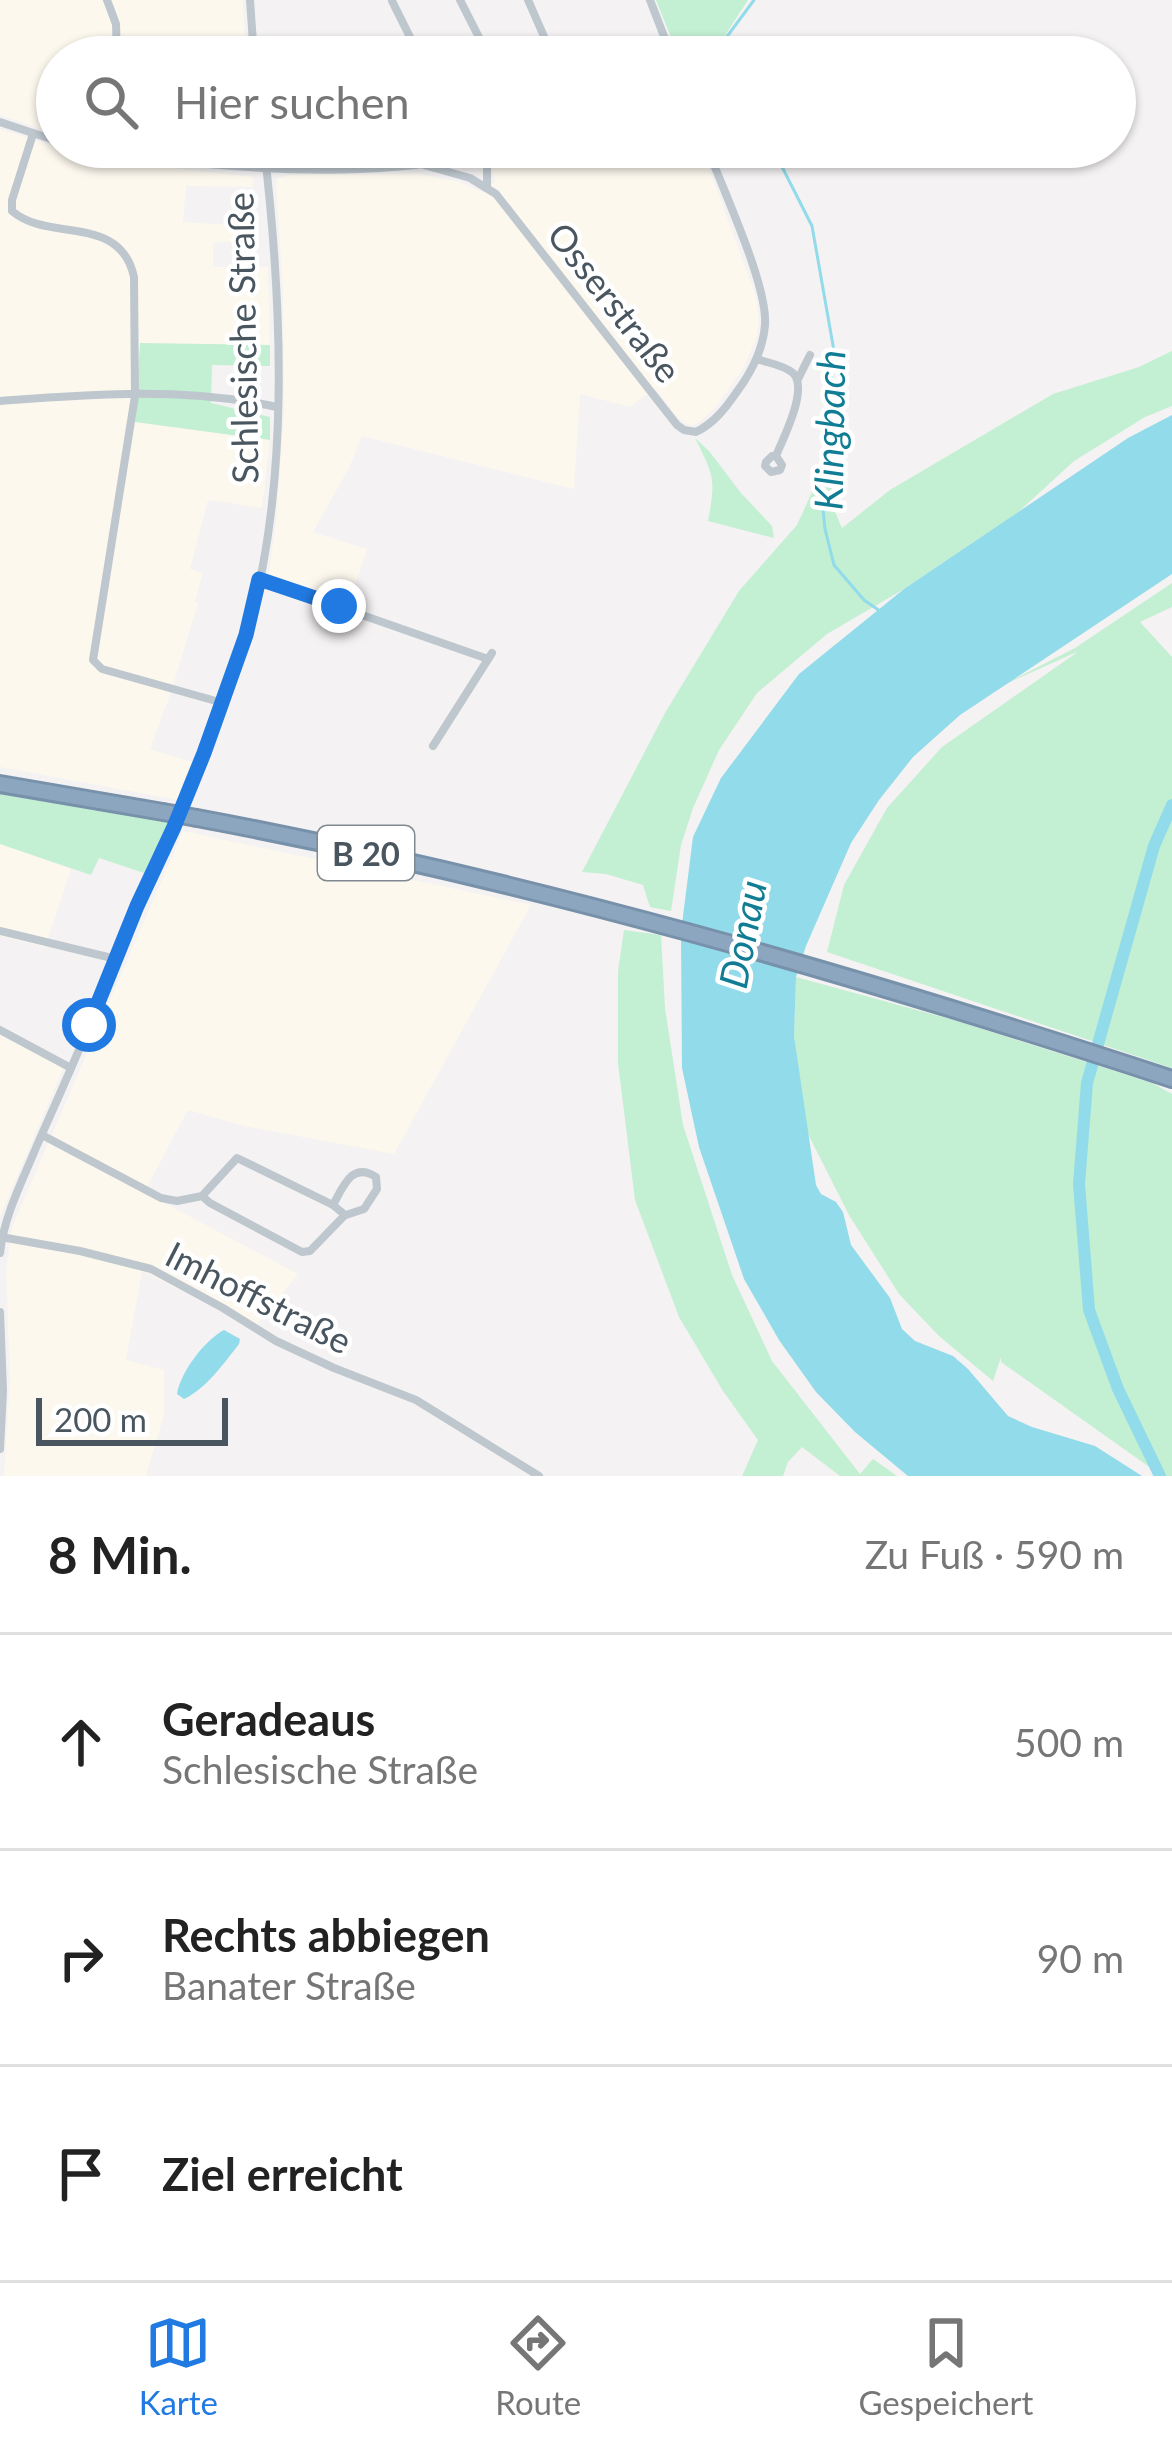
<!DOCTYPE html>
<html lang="de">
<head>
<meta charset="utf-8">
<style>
	body { margin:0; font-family:Lato,sans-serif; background:#f6f6f6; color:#222 }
	.scale { position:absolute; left:36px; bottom:30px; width:192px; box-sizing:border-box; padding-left:12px; border:6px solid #4a565f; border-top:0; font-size:33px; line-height:42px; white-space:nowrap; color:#4a565f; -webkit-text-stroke:9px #fff; paint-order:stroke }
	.stop { position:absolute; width:36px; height:36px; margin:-27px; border:9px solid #207ae1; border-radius:50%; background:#fff }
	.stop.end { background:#207ae1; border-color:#fff; box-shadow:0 3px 12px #0008 }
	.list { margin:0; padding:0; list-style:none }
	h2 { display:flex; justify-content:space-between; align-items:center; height:156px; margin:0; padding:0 48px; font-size:51px }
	h2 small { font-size:39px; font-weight:400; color:#767676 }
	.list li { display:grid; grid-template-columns:78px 1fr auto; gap:36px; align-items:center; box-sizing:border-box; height:216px; padding:0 48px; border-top:3px solid #e0e0e0 }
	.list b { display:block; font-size:45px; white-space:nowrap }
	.list p { margin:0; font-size:39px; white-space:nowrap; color:#767676 }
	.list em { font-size:39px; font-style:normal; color:#767676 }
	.icon { flex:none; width:66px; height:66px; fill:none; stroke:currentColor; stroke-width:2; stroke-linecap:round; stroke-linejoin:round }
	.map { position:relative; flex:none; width:1172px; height:1476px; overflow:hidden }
	.search { position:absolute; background:#fff; box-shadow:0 3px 9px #0004; left:36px; right:36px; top:36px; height:132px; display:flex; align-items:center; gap:30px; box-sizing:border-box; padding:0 42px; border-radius:66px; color:#767676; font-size:45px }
	.sheet { height:804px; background:#fff }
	nav { display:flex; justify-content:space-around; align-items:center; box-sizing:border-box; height:168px; border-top:3px solid #e0e0e0; background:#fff; font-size:33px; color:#767676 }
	nav a { display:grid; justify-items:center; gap:6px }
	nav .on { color:#207ae1 }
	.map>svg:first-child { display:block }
</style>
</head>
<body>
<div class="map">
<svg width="1172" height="1476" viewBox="0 0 1172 1476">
	<rect width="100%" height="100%" fill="#f4f2f2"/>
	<g fill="#fcf8ee">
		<path d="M0 0H243L246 57H57V134L0 115Z"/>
		<path d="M0 129 66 150 138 164 253 177V187L186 186 183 222 246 226 247 241 213 243V267H268L270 345 140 344 136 422 270 440 262 508 208 500 190 569 203 573 195 601 198 603 170 695 150 749 192 762 177 800 0 767Z"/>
		<path d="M529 147H701L756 296 759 324 757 337 744 367 716 407 701 421 692 426 679 419 655 388 630 407 580 394 574 489 362 436 349 468 313 532 367 549 348 606 268 577 276 522 284 411 283 292 276 183 278 178 290 175 418 174 457 181 483 192 495 181 491 170 494 159Z"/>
		<path d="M183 831 531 905 394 1154 244 1126 188 1110 144 1192 298 1274 253 1330 222 1310 142 1271 126 1360 164 1370V1415L146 1476H4L10 1380 6 1271 12 1227Z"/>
		<path d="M0 844 71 869 45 947 0 936Z"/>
		<path d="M0 1033 64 1067 0 1217Z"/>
	</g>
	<g fill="#c3efd3">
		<path d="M656 0H748L720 43 721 57H679Z"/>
		<path d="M140 343 270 345V366L212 365 211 403 270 417V440L135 422Z"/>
		<path d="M1172 351V406L1145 417 1074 461 1015 515 904 589 827 634 757 693 719 750 693 808 681 845 671 911 650 907 643 885 606 874 582 872 665 713 739 591 797 525 834 444 831 503 842 528 890 490 1053 394 1139 367Z"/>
		<path d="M695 438 709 451 741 493 772 526 774 538 708 521C716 479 714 476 695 438Z"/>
		<path d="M1172 583V607L1140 622 1172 657V1068L827 952 844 885 887 808 942 747 1079 651 999 687 1075 648Z"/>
		<path d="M0 792 169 821 144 873 99 858 91 875 0 844Z"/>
		<path d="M624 930 661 935 665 1008 683 1125 732 1275 772 1361 860 1474 873 1459 897 1476H840L802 1447 788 1462 783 1476H742L758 1440 723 1391 679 1317 635 1200 618 1063V972Z"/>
		<path d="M796 977 957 1021 1152 1083 1172 1094V1476H1162L1001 1362V1357L993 1381 939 1336 899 1294 849 1215 806 1130 794 1036Z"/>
	</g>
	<g fill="#92dbea">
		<path d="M1172 415V574L960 715 913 757 879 800 851 843 806 946 796 977 794 1036 816 1185 821 1194 836 1202 843 1212 851 1245 890 1298 902 1329 915 1341 953 1356 968 1369 1008 1416 1032 1427 1095 1446 1142 1476H908L855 1432 816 1392 779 1340 744 1279 699 1147 682 1068 681 932 693 837 721 778 799 674 904 589 1128 438Z"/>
		<path d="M224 1330 240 1339 239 1344C224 1363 206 1389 184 1399L177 1394C181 1371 205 1340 224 1330Z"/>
	</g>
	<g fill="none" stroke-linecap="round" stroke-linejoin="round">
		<g stroke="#92dbea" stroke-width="3">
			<path d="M724 57 723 42 754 0"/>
			<path d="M772 147 812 226 834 351 821 490 825 529 834 565 864 600 880 611"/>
		</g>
		<path stroke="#92dbea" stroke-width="12" d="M1160 1476 1118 1389 1089 1310 1079 1184 1087 1083 1154 846 1172 805"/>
		<defs>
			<g id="highway">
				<path d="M0 784 163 812"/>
				<path d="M197 818C529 880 852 974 1172 1079"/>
			</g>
		</defs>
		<use href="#highway" stroke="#7791aa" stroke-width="20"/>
		<g stroke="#bec7ce" stroke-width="8">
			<path d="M107 0 116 24 117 57"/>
			<path d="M250 0 254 57"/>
			<path d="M460 0 489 57"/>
			<path d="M528 0 553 57"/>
			<path d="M650 0 672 57"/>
			<path d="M392 1 420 57"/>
			<path d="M387 57 415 49"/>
			<path d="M0 122 57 141"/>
			<path d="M33 134 12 200V211C49 243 120 213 134 277L135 396 93 660 102 669 223 703"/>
			<path d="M80 147C122 157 165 160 208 164 311 173 410 174 511 147"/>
			<path d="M457 147 460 159"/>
			<path d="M487 153V188"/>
			<path d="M424 165 470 178 496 194 677 425 684 430 696 432C714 423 725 409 736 393 751 373 763 350 765 325 768 285 722 188 707 147"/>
			<path d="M757 359C768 363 784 365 793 373 809 389 783 438 776 456L782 465 780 470 771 472 765 466 766 462 772 456H776"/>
			<path d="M798 379 810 355"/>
			<path d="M0 401C95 394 183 387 277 407"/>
			<path d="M259 579 488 659"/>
			<path d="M433 746 492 653"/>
			<path d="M0 931 116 959"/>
			<path d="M0 1030 71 1068"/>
			<path d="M42 1135 161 1198 177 1201 202 1196 210 1203 302 1252 310 1251 345 1215 333 1205 237 1158 202 1196"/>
			<path d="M333 1205C343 1187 352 1161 376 1177L377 1189 364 1209 346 1215"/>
			<path d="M1 1237 80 1251 151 1269 223 1308 276 1341 334 1368 416 1400 539 1476"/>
			<path d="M0 1253C4 1216 21 1184 35 1150 57 1100 80 1050 100 999 148 878 209 761 246 636 291 486 282 301 264 147"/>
			<path d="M0 1312 3 1391 0 1449"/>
		</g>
		<use href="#highway" stroke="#8ca6bf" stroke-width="14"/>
		<defs>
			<path id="highway-bridge" d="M163 812 197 818"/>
		</defs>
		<use href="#highway-bridge" stroke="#7791aa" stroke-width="20" stroke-linecap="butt"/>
		<use href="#highway-bridge" stroke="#8ca6bf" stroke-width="14"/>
	</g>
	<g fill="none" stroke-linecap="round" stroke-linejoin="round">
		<path stroke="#207ae1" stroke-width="15" d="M89 1025 137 906 174 827 204 753 246 635 259 579 339 606"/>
	</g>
	<g text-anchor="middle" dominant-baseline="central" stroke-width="9" stroke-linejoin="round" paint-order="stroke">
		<rect fill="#fff" stroke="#80898f" stroke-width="3" x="318" y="826" width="96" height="54" rx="9"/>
		<g font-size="33" font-weight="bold" fill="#4a565f">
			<text x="366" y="853">B 20</text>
		</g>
		<g font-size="36" fill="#4a565f" stroke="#fff">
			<text transform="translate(615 302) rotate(52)">Osserstraße</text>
			<text transform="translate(242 338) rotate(-91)">Schlesische Straße</text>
			<text transform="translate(259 1297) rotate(27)">Imhoffstraße</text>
		</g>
		<g font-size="39" font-style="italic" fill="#117d95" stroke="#fff">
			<text transform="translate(829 430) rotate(-89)">Klingbach</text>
			<text transform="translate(742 934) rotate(-79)">Donau</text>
		</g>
	</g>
</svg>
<div class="scale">200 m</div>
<div class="stop" style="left:89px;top:1025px"></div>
<div class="stop end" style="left:339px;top:606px"></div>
<div class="search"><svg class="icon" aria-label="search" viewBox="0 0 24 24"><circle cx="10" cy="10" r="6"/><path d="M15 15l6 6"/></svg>Hier suchen</div>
</div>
<section class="sheet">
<h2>8 Min.<small>Zu Fuß · 590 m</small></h2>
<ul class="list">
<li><svg class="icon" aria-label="ahead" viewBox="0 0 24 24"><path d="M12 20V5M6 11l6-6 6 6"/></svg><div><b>Geradeaus</b><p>Schlesische Straße</p></div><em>500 m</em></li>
<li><svg class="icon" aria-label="right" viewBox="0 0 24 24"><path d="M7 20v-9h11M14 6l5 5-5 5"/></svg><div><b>Rechts abbiegen</b><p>Banater Straße</p></div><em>90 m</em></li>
<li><svg class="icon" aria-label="arrive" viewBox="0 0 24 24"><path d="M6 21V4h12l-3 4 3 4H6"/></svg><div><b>Ziel erreicht</b></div></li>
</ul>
</section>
<nav>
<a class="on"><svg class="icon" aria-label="map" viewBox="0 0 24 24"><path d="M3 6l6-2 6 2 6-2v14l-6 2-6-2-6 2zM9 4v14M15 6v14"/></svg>Karte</a>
<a><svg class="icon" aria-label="directions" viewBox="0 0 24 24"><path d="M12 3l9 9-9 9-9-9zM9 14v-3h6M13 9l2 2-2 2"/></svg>Route</a>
<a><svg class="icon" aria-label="saved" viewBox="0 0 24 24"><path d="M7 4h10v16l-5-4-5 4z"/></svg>Gespeichert</a>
</nav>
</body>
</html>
